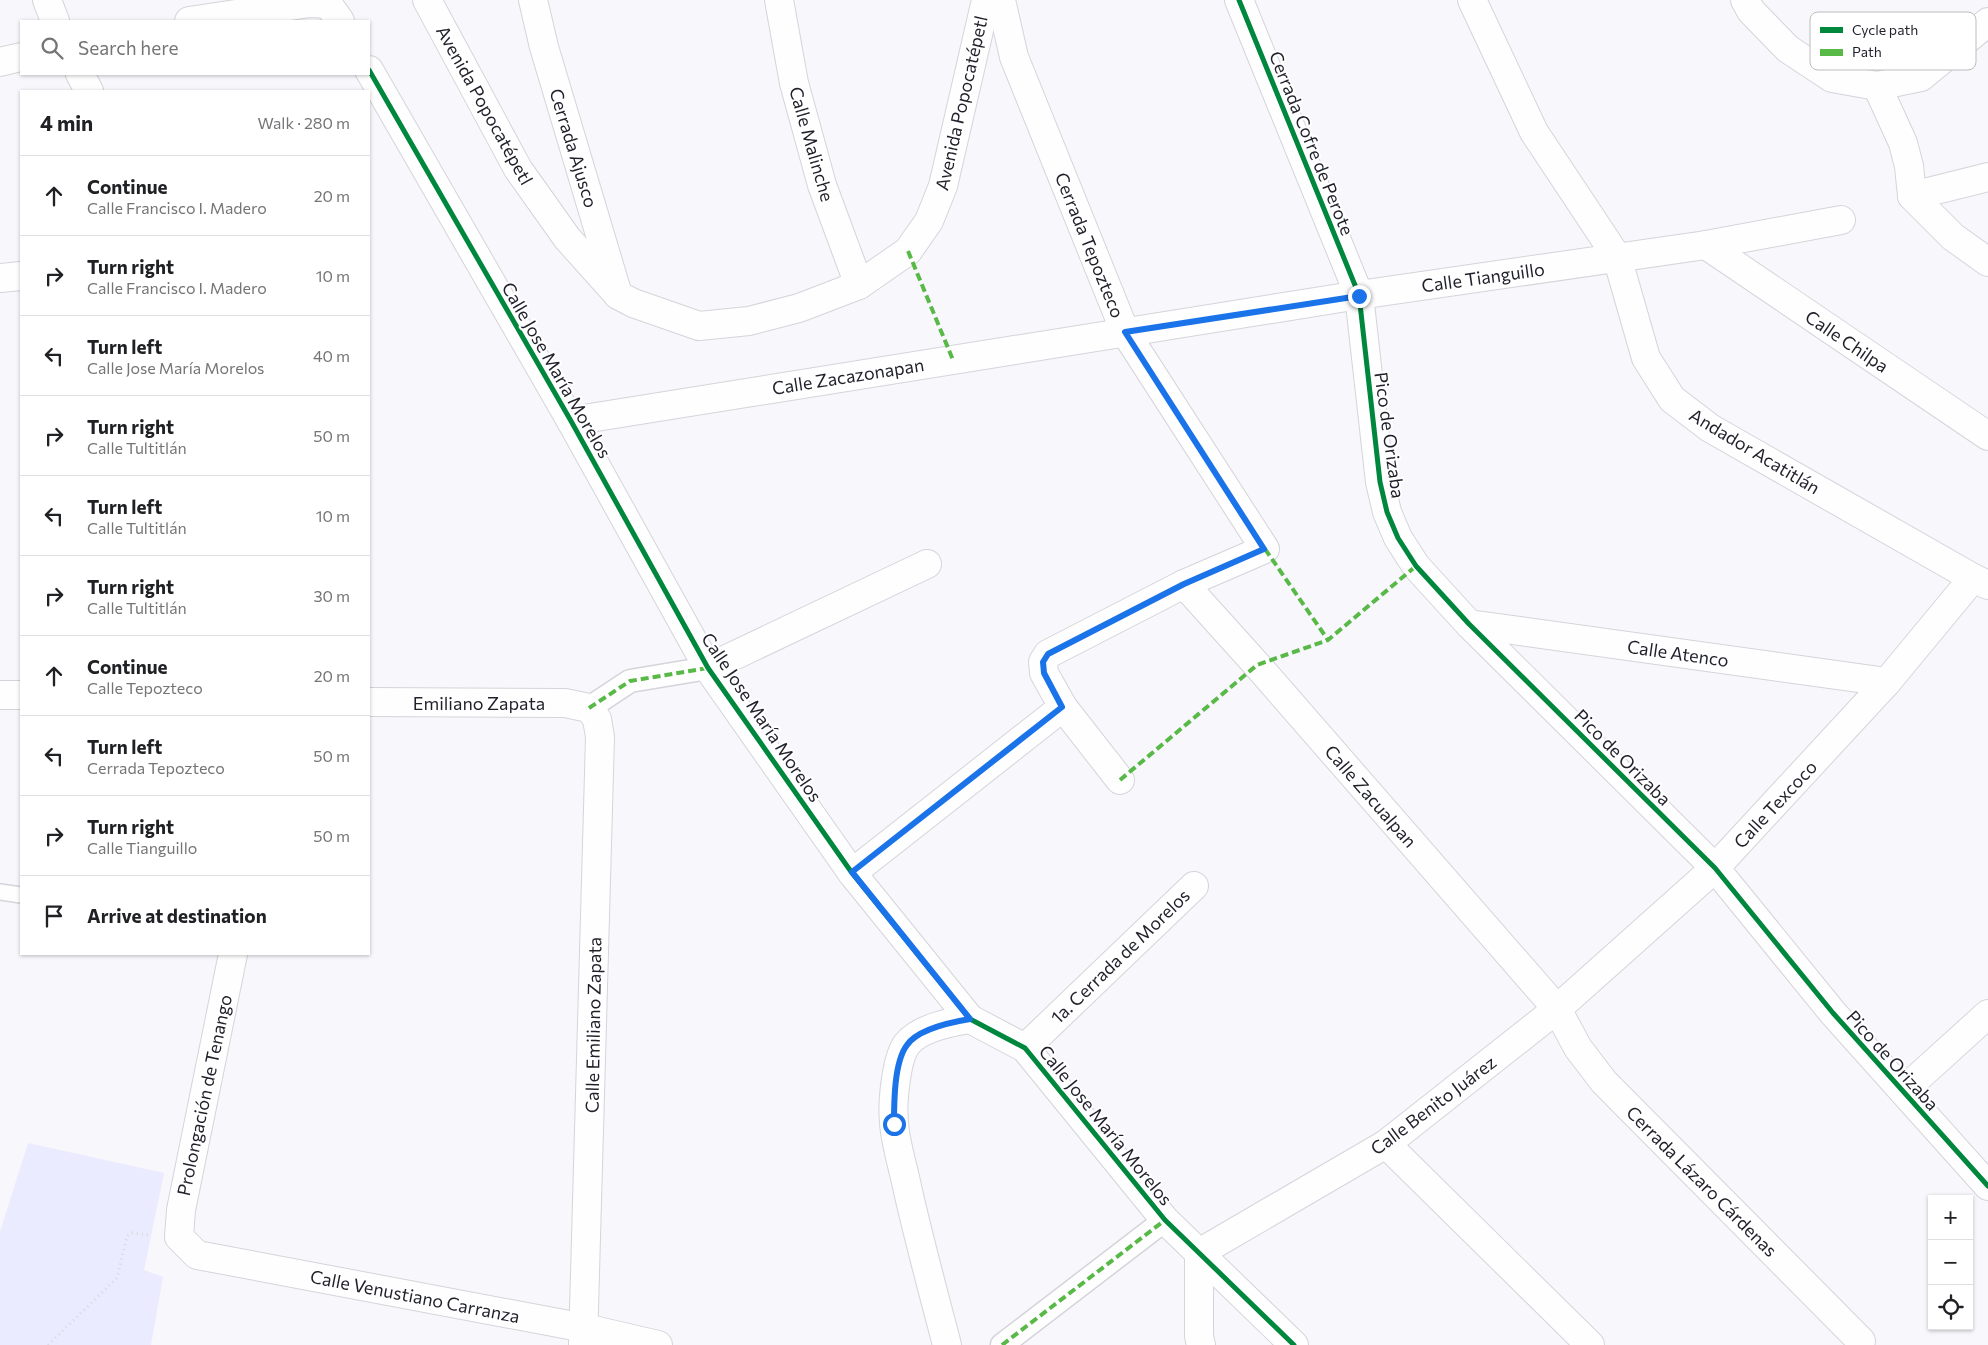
<!DOCTYPE html>
<html lang="en">
<head>
<meta charset="utf-8">
<style>
	body { margin:0; font-family:Commissioner,sans-serif; background:#f6f6f6; color:#202124 }
	.controls { position:absolute; right:15px; bottom:15px; display:grid; overflow:hidden; border-radius:0px; box-shadow:0 1px 4px #0004 }
	.controls button { width:45px; height:45px; display:grid; place-items:center; padding:0; border:0; border-bottom:1px solid #e0e0e0; background:#fff; color:#202124; font:25px sans-serif }
	.stop { position:absolute; width:15px; height:15px; margin:-11px; border:4px solid #1a73e8; border-radius:50%; background:#fff }
	.stop.end { background:#1a73e8; border-color:#fff; box-shadow:0 1px 5px #0008 }
	.list { margin:0; padding:0; list-style:none }
	h2 { display:flex; justify-content:space-between; align-items:center; height:65px; margin:0; padding:0 20px; font-size:21px }
	h2 small { font-size:16px; font-weight:400; color:#757577 }
	.list li { display:grid; grid-template-columns:32px 1fr auto; gap:15px; align-items:center; box-sizing:border-box; height:80px; padding:0 20px; border-top:1px solid #e0e0e0 }
	.list b { display:block; font-size:19px; white-space:nowrap }
	.list p { margin:0; font-size:16px; white-space:nowrap; color:#757577 }
	.list em { font-size:16px; font-style:normal; color:#757577 }
	.icon { flex:none; width:28px; height:28px; fill:none; stroke:currentColor; stroke-width:2; stroke-linecap:round; stroke-linejoin:round }
	.map { position:relative; flex:none; width:1988px; height:1345px; overflow:hidden }
	.search { position:absolute; background:#fff; box-shadow:0 1px 4px #0004; left:20px; top:20px; width:350px; height:55px; display:flex; align-items:center; gap:12px; box-sizing:border-box; padding:0 18px; border-radius:0px; color:#757577; font-size:19px }
	.panel { position:absolute; background:#fff; box-shadow:0 1px 4px #0004; left:20px; top:90px; width:350px; height:865px; border-radius:0px }
	.map>svg:first-child { display:block }
</style>
</head>
<body>
<div class="map">
<svg width="1988" height="1345" viewBox="0 0 1988 1345">
	<rect width="100%" height="100%" fill="#f7f7fc"/>
	<path fill="#eaebfe" d="M28 1143 164 1173 144 1270 163 1277 151 1345H0V1232Z"/>
	<g fill="none" stroke-linecap="round" stroke-linejoin="round">
		<defs>
			<path id="service" d="M0 892 21 895"/>
			<g id="pedestrian">
				<path d="M589 708 630 681 708 668"/>
				<path d="M1002 1345 1165 1220"/>
			</g>
			<g id="minor">
				<path d="M47 0 55 21"/>
				<path d="M533 0 544 47 618 295"/>
				<path d="M779 0 794 83 822 185 859 285"/>
				<path d="M1001 0 1014 57 1125 332 1265 549 1184 584 1048 654 1043 662 1044 673 1063 707 1120 780"/>
				<path d="M1239 0 1359 295 1380 482 1387 512 1398 538 1416 566 1469 624 1715 868 1833 1013 1988 1186"/>
				<path d="M1745 0 1751 11 1788 49 1832 78 1877 86 1921 77 1988 22"/>
				<path d="M189 21 310 3 328 4 340 21"/>
				<path d="M0 62 21 57"/>
				<path d="M369 70 571 421 708 668 852 873 970 1019 1025 1048 1165 1220 1294 1345"/>
				<path d="M80 74 89 91"/>
				<path d="M1877 86 1903 143 1909 166 1912 196 1953 237 1988 262"/>
				<path d="M1912 196 1988 177"/>
				<path d="M1706 245 1988 436"/>
				<path d="M0 278 21 276"/>
				<path d="M571 421 1359 295 1706 245 1841 220"/>
				<path d="M1184 584 1257 665 1557 1009 1578 1048 1604 1082 1861 1341"/>
				<path d="M1469 624 1887 682"/>
				<path d="M708 668 927 564"/>
				<path d="M0 695H21"/>
				<path d="M369 702 565 703 589 708 597 719 600 737 583 1345"/>
				<path d="M852 873 1063 707"/>
				<path d="M233 954 181 1210 179 1237 197 1255 585 1328 658 1345"/>
				<path d="M1025 1048 1194 886"/>
				<path d="M1903 1091 1988 1014"/>
				<path d="M1386 1144 1590 1345"/>
				<path d="M1199 1253 1386 1144 1557 1009 1715 868 1887 682 1973 578"/>
				<path d="M1199 1253V1336L1201 1345"/>
				<path d="M947 1345C933 1291 918 1237 906 1182 902 1163 895 1142 894 1122 892 1104 896 1058 907 1044 920 1028 951 1022 970 1019"/>
			</g>
			<g id="tertiary">
				<path d="M427 0 518 169 567 238 618 295 633 303 699 326 749 321 799 308 859 285 908 251 929 221 943 186 986 0"/>
				<path d="M1472 0 1534 132 1617 257 1646 358 1672 399 1710 428 1973 578 1988 585"/>
			</g>
		</defs>
		<use href="#service" stroke="#d4d4db" stroke-width="18"/>
		<use href="#pedestrian" stroke="#d4d4db" stroke-width="25"/>
		<use href="#minor" stroke="#d4d4db" stroke-width="30"/>
		<use href="#tertiary" stroke="#d4d4db" stroke-width="30"/>
		<path stroke="#d8d9db" stroke-width="3" stroke-dasharray="1 4" stroke-linecap="butt" d="M48 1345 117 1278 127 1236 132 1233 149 1235"/>
		<use href="#service" stroke="#fefeff" stroke-width="15"/>
		<use href="#pedestrian" stroke="#fefeff" stroke-width="22"/>
		<use href="#minor" stroke="#fefeff" stroke-width="28"/>
		<use href="#tertiary" stroke="#fefeff" stroke-width="28"/>
		<g stroke="#58b947" stroke-width="4" stroke-dasharray="8 4" stroke-linecap="butt">
			<path d="M908 251 953 360"/>
			<path d="M1265 549 1328 640"/>
			<path d="M589 708 630 681 708 668"/>
			<path d="M1120 780 1257 665 1328 640 1416 566"/>
			<path d="M1002 1345 1165 1220"/>
		</g>
		<defs>
			<g id="cycleway">
				<path d="M1239 0 1359 295 1380 482 1387 512 1398 538 1416 566 1469 624 1715 868 1833 1013 1988 1186"/>
				<path d="M369 70 571 421 708 668 852 873 970 1019 1025 1048 1165 1220 1294 1345"/>
			</g>
		</defs>
		<use href="#cycleway" stroke="#fff" stroke-width="8"/>
		<use href="#cycleway" stroke="#00873e" stroke-width="5"/>
	</g>
	<g fill="none" stroke-linecap="round" stroke-linejoin="round">
		<path stroke="#1a73e8" stroke-width="6" d="M894 1124C894 1103 894 1062 907 1045 918 1029 952 1022 970 1019L852 872 1062 707 1044 673 1043 662 1048 654 1184 584 1264 549 1125 332 1359 296"/>
	</g>
	<g text-anchor="middle" dominant-baseline="central" stroke-width="4" stroke-linejoin="round" paint-order="stroke">
		<g font-size="18" fill="#1f2029" stroke="#fff">
			<text transform="translate(961 103) rotate(-77)">Avenida Popocatépetl</text>
			<text transform="translate(485 105) rotate(61)">Avenida Popocatépetl</text>
			<text transform="translate(1312 143) rotate(68)">Cerrada Cofre de Perote</text>
			<text transform="translate(812 144) rotate(74)">Calle Malinche</text>
			<text transform="translate(574 148) rotate(73)">Cerrada Ajusco</text>
			<text transform="translate(1090 245) rotate(68)">Cerrada Tepozteco</text>
			<text transform="translate(1483 277) rotate(-8)">Calle Tianguillo</text>
			<text transform="translate(1847 341) rotate(34)">Calle Chilpa</text>
			<text transform="translate(557 370) rotate(60)">Calle Jose María Morelos</text>
			<text transform="translate(848 376) rotate(-9)">Calle Zacazonapan</text>
			<text transform="translate(1390 435) rotate(82)">Pico de Orizaba</text>
			<text transform="translate(1755 451) rotate(31)">Andador Acatitlán</text>
			<text transform="translate(1678 653) rotate(8)">Calle Atenco</text>
			<text x="479" y="703">Emiliano Zapata</text>
			<text transform="translate(762 717) rotate(56)">Calle Jose María Morelos</text>
			<text transform="translate(1623 757) rotate(45)">Pico de Orizaba</text>
			<text transform="translate(1371 796) rotate(49)">Calle Zacualpan</text>
			<text transform="translate(1775 804) rotate(-47)">Calle Texcoco</text>
			<text transform="translate(1120 956) rotate(-44)">1a. Cerrada de Morelos</text>
			<text transform="translate(593 1025) rotate(-89)">Calle Emiliano Zapata</text>
			<text transform="translate(1893 1060) rotate(48)">Pico de Orizaba</text>
			<text transform="translate(204 1095) rotate(-78)">Prolongación de Tenango</text>
			<text transform="translate(1433 1105) rotate(-37)">Calle Benito Juárez</text>
			<text transform="translate(1106 1125) rotate(51)">Calle Jose María Morelos</text>
			<text transform="translate(1702 1181) rotate(45)">Cerrada Lázaro Cárdenas</text>
			<text transform="translate(415 1296) rotate(11)">Calle Venustiano Carranza</text>
		</g>
	</g>
	<rect x="1810" y="12" width="166" height="58" rx="8" fill="#fff" stroke="#bcbcbf" stroke-width="1"/>
	<rect x="1820" y="27" width="23" height="6" fill="#00873e"/>
	<rect x="1820" y="49" width="23" height="7" fill="#58b947"/>
	<g font-size="14" fill="#1f2029">
		<text x="1852" y="35">Cycle path</text>
		<text x="1852" y="57">Path</text>
	</g>
</svg>
<div class="controls">
<button>+</button>
<button>−</button>
<button><svg class="icon" aria-label="locate" viewBox="0 0 24 24"><circle cx="12" cy="12" r="6"/><path d="M12 2v4M12 18v4M2 12h4M18 12h4"/></svg></button>
</div>
<div class="stop" style="left:894px;top:1124px"></div>
<div class="stop end" style="left:1359px;top:296px"></div>
<div class="search"><svg class="icon" aria-label="search" viewBox="0 0 24 24"><circle cx="10" cy="10" r="6"/><path d="M15 15l6 6"/></svg>Search here</div>
<section class="panel">
<h2>4 min<small>Walk · 280 m</small></h2>
<ul class="list">
<li><svg class="icon" aria-label="ahead" viewBox="0 0 24 24"><path d="M12 20V5M6 11l6-6 6 6"/></svg><div><b>Continue</b><p>Calle Francisco I. Madero</p></div><em>20 m</em></li>
<li><svg class="icon" aria-label="right" viewBox="0 0 24 24"><path d="M7 20v-9h11M14 6l5 5-5 5"/></svg><div><b>Turn right</b><p>Calle Francisco I. Madero</p></div><em>10 m</em></li>
<li><svg class="icon" aria-label="left" viewBox="0 0 24 24"><path d="M17 20v-9H6M10 6l-5 5 5 5"/></svg><div><b>Turn left</b><p>Calle Jose María Morelos</p></div><em>40 m</em></li>
<li><svg class="icon" aria-label="right" viewBox="0 0 24 24"><path d="M7 20v-9h11M14 6l5 5-5 5"/></svg><div><b>Turn right</b><p>Calle Tultitlán</p></div><em>50 m</em></li>
<li><svg class="icon" aria-label="left" viewBox="0 0 24 24"><path d="M17 20v-9H6M10 6l-5 5 5 5"/></svg><div><b>Turn left</b><p>Calle Tultitlán</p></div><em>10 m</em></li>
<li><svg class="icon" aria-label="right" viewBox="0 0 24 24"><path d="M7 20v-9h11M14 6l5 5-5 5"/></svg><div><b>Turn right</b><p>Calle Tultitlán</p></div><em>30 m</em></li>
<li><svg class="icon" aria-label="ahead" viewBox="0 0 24 24"><path d="M12 20V5M6 11l6-6 6 6"/></svg><div><b>Continue</b><p>Calle Tepozteco</p></div><em>20 m</em></li>
<li><svg class="icon" aria-label="left" viewBox="0 0 24 24"><path d="M17 20v-9H6M10 6l-5 5 5 5"/></svg><div><b>Turn left</b><p>Cerrada Tepozteco</p></div><em>50 m</em></li>
<li><svg class="icon" aria-label="right" viewBox="0 0 24 24"><path d="M7 20v-9h11M14 6l5 5-5 5"/></svg><div><b>Turn right</b><p>Calle Tianguillo</p></div><em>50 m</em></li>
<li><svg class="icon" aria-label="arrive" viewBox="0 0 24 24"><path d="M6 21V4h12l-3 4 3 4H6"/></svg><div><b>Arrive at destination</b></div></li>
</ul>
</section>
</div>
</body>
</html>
